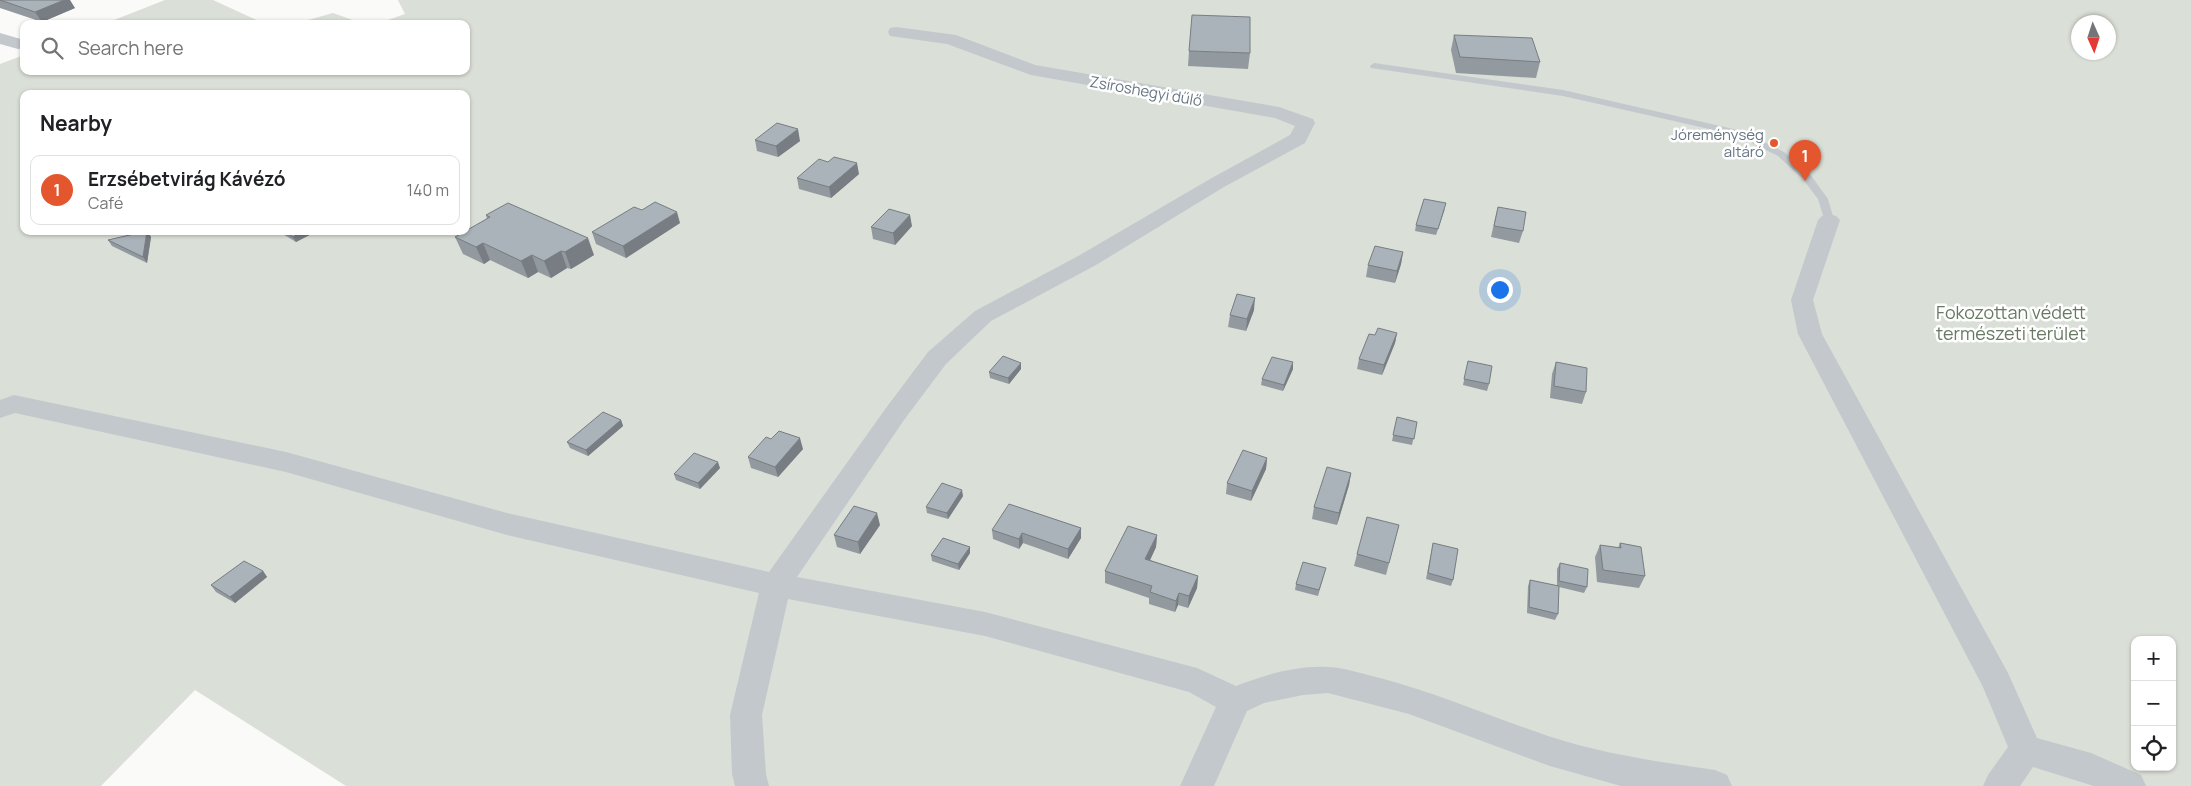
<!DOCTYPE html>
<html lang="en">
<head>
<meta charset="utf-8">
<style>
	body { margin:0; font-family:Manrope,sans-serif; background:#f2f2f2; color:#202124 }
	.controls { position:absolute; right:15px; bottom:15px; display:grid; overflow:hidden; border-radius:10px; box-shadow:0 1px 4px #0004 }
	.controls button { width:45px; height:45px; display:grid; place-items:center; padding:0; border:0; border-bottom:1px solid #e0e0e0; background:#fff; color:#202124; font:25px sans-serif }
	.compass { position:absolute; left:2071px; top:15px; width:45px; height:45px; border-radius:50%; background:#fff; box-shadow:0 1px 4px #0004; rotate:177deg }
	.you { position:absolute; left:1499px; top:289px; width:18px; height:18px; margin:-12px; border:4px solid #fff; border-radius:50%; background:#1a73e8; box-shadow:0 0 0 8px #1a73e833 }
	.badge { display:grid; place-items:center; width:32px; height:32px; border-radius:50%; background:#e4572e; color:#fff; font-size:16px; font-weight:700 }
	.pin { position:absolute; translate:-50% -41px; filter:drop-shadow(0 1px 2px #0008) }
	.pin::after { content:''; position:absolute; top:26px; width:18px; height:15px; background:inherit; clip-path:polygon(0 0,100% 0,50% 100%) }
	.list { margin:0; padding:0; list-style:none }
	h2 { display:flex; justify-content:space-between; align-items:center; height:65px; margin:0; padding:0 20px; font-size:21px }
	h2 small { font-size:16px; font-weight:400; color:#757577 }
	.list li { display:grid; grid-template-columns:32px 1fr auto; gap:15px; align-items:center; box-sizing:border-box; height:70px; margin:0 10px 10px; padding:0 10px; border:1px solid #e0e0e0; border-radius:10px }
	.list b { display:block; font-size:19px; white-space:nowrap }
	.list p { margin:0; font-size:16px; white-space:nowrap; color:#757577 }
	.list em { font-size:16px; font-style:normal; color:#757577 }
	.icon { flex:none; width:28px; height:28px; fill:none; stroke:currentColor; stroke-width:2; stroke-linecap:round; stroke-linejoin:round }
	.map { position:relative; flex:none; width:2191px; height:786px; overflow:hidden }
	.search { position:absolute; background:#fff; box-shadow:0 1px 4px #0004; left:20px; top:20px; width:450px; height:55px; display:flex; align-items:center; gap:12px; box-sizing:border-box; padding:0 18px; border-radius:10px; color:#757577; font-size:19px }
	.panel { position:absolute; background:#fff; box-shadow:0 1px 4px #0004; left:20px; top:90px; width:450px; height:145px; border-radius:10px }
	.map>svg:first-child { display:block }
</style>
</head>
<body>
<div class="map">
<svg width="2191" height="786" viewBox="0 0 2191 786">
	<rect width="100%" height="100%" fill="#fafaf8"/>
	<g fill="#dadfd7" fill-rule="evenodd">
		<path d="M165 0H213L265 24H104Z"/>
		<path d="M398 0H2191V786H346L195 690 101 786H0V64L24 55V71H466V24H377L405 14ZM2078 22H2108V52H2078ZM24 94H466V231H24ZM2135 640H2172V767H2135Z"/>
		<path d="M333 13 364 24H294Z"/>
	</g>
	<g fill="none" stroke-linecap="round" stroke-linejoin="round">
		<path fill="#c3c8cc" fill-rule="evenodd" d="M1374 63 1563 90 1742 131 1784 152 1810 174 1828 199 1834 220 1833 222H1825L1818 199 1802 178 1778 156 1736 135 1563 96 1371 68 1370 66Z"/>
		<g fill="#c3c8cc" fill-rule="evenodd">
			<path d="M896 27 956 35 1035 65 1279 107 1313 119 1315 123 1305 143 1224 187 1096 265 991 321 946 364 904 420 797 577 985 612 1197 668 1236 686C1264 675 1298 665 1328 667 1346 668 1363 674 1380 678 1437 693 1492 717 1548 736 1603 754 1659 762 1715 770L1727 775 1732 786H1621L1550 766 1409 714 1328 693 1303 695 1264 703 1247 711 1214 786H1180L1216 707 1189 692 985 636 788 599 762 715 766 774 769 786H735L732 774 730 715 759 593 507 535 286 472 15 413 0 418V400L14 395 286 452 507 513 769 572 886 408 928 352 975 311 1080 255 1210 179 1290 135 1295 126 1275 118 1031 75 947 44 890 36 888 32 890 28Z"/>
			<path d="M0 33 24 40V48L18 49 0 44Z"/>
			<path d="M1829 214 1836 216 1840 220 1813 300 1822 334 2008 673 2037 738 2091 753 2141 775 2146 786H2094L2033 767 2020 786H1983L1988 775 2008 747 1983 687 1798 334 1791 300 1818 220 1822 216Z"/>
		</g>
	</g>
	<g fill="#929a9f">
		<path d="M0 0 75 8 42 22 0 8Z"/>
		<path d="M1454 35 1540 62 1536 78 1456 73 1451 50Z"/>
		<path d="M1189 51 1250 53 1248 69 1188 66Z"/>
		<path d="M755 140 800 141 778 157 757 151Z"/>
		<path d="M828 162 859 174 831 198 799 189 797 178Z"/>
		<path d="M1498 207 1523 231 1519 243 1491 237 1495 219Z"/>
		<path d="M1445 209 1436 235 1415 231 1416 225Z"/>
		<path d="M642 210 680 223 626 258 596 244 592 232Z"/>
		<path d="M486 215 594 255 571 269 567 268 551 278 538 272 528 278 490 260 484 264 463 254 455 237 487 219Z"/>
		<path d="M912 226 895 245 873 239 871 227Z"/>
		<path d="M147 231 151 237 147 263 112 246 108 240Z"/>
		<path d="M278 231H317L296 242Z"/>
		<path d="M1403 252 1401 264 1395 283 1366 277 1368 265Z"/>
		<path d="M1254 310 1246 331 1228 327 1230 315Z"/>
		<path d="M1397 333 1395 343 1382 375 1357 369 1359 359 1375 335Z"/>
		<path d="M1468 361 1489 384 1487 391 1463 385Z"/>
		<path d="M1556 362 1586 392 1582 404 1550 398 1552 374Z"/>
		<path d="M1021 369 1009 384 990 378 989 372Z"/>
		<path d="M1293 369 1283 391 1261 385 1262 379Z"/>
		<path d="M1397 417 1417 422 1412 445 1392 441Z"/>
		<path d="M621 420 623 426 588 456 570 448 567 442Z"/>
		<path d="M771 439 803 449 778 477 751 468 748 457Z"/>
		<path d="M1267 458 1266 469 1251 501 1226 494 1227 483Z"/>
		<path d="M720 468 700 489 676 480 674 474Z"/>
		<path d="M1351 473 1349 485 1337 525 1312 519 1314 507Z"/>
		<path d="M963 496 948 519 927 513 926 507Z"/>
		<path d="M880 525 860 554 837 547 834 535Z"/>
		<path d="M1399 525 1386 575 1354 566 1357 554Z"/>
		<path d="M1081 528V538L1068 559 1023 543 1019 549 993 539 992 530Z"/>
		<path d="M1157 535 1156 547 1150 560 1198 576 1197 588 1188 608 1178 605 1175 612 1149 604V598L1105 583V571Z"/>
		<path d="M1433 543 1453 580 1451 586 1426 579Z"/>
		<path d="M1620 543 1645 576 1639 588 1597 582 1595 557 1600 545 1618 548Z"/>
		<path d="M970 547V553L959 570 932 561 931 555Z"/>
		<path d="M1560 563 1587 587 1584 593 1559 587 1558 614 1555 620 1527 613 1528 586 1530 580 1557 586V569Z"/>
		<path d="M1326 568 1318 596 1295 590 1296 584Z"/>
		<path d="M263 571 267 577 235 603 216 592 211 585Z"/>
	</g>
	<g fill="#777d82">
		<path d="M64 0H70L75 8 42 22 35 12Z"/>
		<path d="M798 129 800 141 778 157 776 146Z"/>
		<path d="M857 163 859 174 831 198 829 187Z"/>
		<path d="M677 212 680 223 626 258 623 246Z"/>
		<path d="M910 215 912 226 895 245 893 233Z"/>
		<path d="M147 231 151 237 147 263 143 257Z"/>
		<path d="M303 231H317L296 242 293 237Z"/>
		<path d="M588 238 594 255 571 269 565 252Z"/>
		<path d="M483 243 490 260 484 264 476 247Z"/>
		<path d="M561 251 567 268 551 278 544 261Z"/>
		<path d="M1403 252 1401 264 1395 283 1397 271Z"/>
		<path d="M532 255 538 272 528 278 521 261Z"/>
		<path d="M1255 298 1254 310 1246 331 1247 319Z"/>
		<path d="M1397 333 1395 343 1382 375 1384 365Z"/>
		<path d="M1293 362V369L1283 391 1284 385Z"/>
		<path d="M1021 363V369L1009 384 1008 378Z"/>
		<path d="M621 420 623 426 588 456 586 450Z"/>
		<path d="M800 438 803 449 778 477 775 467Z"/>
		<path d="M1267 458 1266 469 1251 501 1252 491Z"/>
		<path d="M718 462 720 468 700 489 698 483Z"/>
		<path d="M1351 473 1349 485 1337 525 1339 513Z"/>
		<path d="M962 490 963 496 948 519 947 513Z"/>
		<path d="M877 513 880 525 860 554 858 542Z"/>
		<path d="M1081 528V538L1068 559V549Z"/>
		<path d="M1022 533 1023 543 1019 549V539Z"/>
		<path d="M1157 535 1156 547 1145 571V559Z"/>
		<path d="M970 547V553L959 570 958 564Z"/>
		<path d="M263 571 267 577 235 603 230 597Z"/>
		<path d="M1198 576 1197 588 1188 608 1189 596Z"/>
		<path d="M1179 593 1178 605 1175 612 1176 601Z"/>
	</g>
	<g fill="#aab3b9" stroke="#777d82">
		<path d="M0 0H64L35 12Z"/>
		<path d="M1192 15 1250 17V53L1189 51Z"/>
		<path d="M1454 35 1532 38 1540 62 1460 57Z"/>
		<path d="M777 123 798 129 776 146 755 140Z"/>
		<path d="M834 157 857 163 829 187 797 178 819 159 828 162Z"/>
		<path d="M1424 199 1446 203 1438 229 1416 225Z"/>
		<path d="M655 202 677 212 623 246 592 232 634 207 642 210Z"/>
		<path d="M508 203 588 238 565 252 561 251 544 261 532 255 521 261 483 243 476 247 455 237 490 217 486 215Z"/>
		<path d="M1498 207 1526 212 1523 231 1494 226Z"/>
		<path d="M889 209 910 215 893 233 871 227Z"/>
		<path d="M147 231 143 257 108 240Z"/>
		<path d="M284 231H303L293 237Z"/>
		<path d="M1375 246 1403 252 1397 271 1368 265Z"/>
		<path d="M1237 294 1255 298 1247 319 1230 315Z"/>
		<path d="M1378 328 1397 333 1384 365 1359 359 1369 334 1375 335Z"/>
		<path d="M1003 356 1021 363 1008 378 989 372Z"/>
		<path d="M1272 357 1293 362 1284 385 1262 379Z"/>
		<path d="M1468 361 1492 366 1489 384 1464 379Z"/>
		<path d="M1556 362 1587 368 1586 392 1554 386Z"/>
		<path d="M603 412 621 420 586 450 567 442Z"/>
		<path d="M1397 417 1417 422 1414 439 1393 435Z"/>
		<path d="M779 431 800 438 775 467 748 457 766 437 771 439Z"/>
		<path d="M1243 450 1267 458 1252 491 1227 483Z"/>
		<path d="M694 453 718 462 698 483 674 474Z"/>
		<path d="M1327 467 1351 473 1339 513 1314 507Z"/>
		<path d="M942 483 962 490 947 513 926 507Z"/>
		<path d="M1009 504 1081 528 1068 549 1022 533 1019 539 992 530Z"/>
		<path d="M854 506 877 513 858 542 834 535Z"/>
		<path d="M1367 517 1399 525 1389 563 1357 554Z"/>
		<path d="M1128 526 1157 535 1145 559 1198 576 1189 596 1179 593 1176 601 1150 592 1152 586 1105 571Z"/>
		<path d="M943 538 970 547 958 564 931 555Z"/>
		<path d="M1433 543 1458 549 1453 580 1428 573Z"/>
		<path d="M1620 543 1641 547 1645 576 1603 570 1600 545 1621 548Z"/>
		<path d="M244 561 263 571 230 597 211 585Z"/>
		<path d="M1303 562 1326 568 1319 590 1296 584Z"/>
		<path d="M1560 563 1588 569 1587 587 1559 581Z"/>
		<path d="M1530 580 1559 586 1558 614 1529 607Z"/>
	</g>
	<circle fill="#e4572e" stroke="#fff" stroke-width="2" cx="1774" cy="143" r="5"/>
	<g text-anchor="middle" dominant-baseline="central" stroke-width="5" stroke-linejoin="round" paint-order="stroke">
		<g font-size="15" fill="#657683" stroke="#fff">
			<text transform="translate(1146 91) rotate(10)">Zsíroshegyi dűlő</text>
		</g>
		<g font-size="15" fill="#657683" stroke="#fff" text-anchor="end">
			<text x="1764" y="134">Jóreménység<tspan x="1764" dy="17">altáró</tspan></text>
		</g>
		<g font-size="18" fill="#687a64" stroke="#fff">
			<text x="2011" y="312">Fokozottan védett<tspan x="2011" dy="21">természeti terület</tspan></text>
		</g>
	</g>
</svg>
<div class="controls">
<button>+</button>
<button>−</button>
<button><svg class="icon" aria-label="locate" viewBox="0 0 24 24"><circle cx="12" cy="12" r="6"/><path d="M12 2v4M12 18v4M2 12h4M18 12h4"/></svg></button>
</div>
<svg class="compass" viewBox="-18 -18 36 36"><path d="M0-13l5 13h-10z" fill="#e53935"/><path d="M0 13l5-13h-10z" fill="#757577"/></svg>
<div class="you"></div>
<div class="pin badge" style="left:1805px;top:181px">1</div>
<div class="search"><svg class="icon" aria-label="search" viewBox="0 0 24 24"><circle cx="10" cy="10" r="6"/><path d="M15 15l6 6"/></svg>Search here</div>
<section class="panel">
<h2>Nearby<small></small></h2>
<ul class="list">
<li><span class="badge">1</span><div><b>Erzsébetvirág Kávézó</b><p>Café</p></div><em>140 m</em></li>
</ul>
</section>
</div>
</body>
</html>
